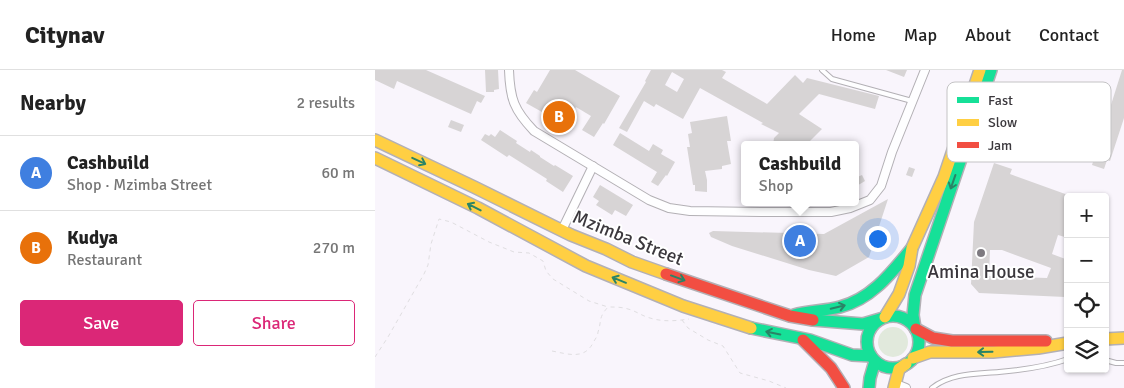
<!DOCTYPE html>
<html lang="en">
<head>
<meta charset="utf-8">
<style>
	body { margin:0; font-family:Signika,sans-serif; background:#f2f2f2; color:#222 }
	.controls { position:absolute; right:15px; bottom:15px; display:grid; overflow:hidden; border-radius:5px; box-shadow:0 1px 4px #0004 }
	.controls button { width:45px; height:45px; display:grid; place-items:center; padding:0; border:0; border-bottom:1px solid #e0e0e0; background:#fff; color:#222; font:25px sans-serif }
	.you { position:absolute; left:502px; top:168px; width:18px; height:18px; margin:-12px; border:4px solid #fff; border-radius:50%; background:#1a73e8; box-shadow:0 0 0 8px #1a73e833 }
	.badge { display:grid; place-items:center; width:32px; height:32px; border-radius:50%; background:#db2777; color:#fff; font-size:16px; font-weight:700 }
	.pin { position:absolute; translate:-50% -50%; border:2px solid #fff; box-shadow:0 1px 5px #0006 }
	.popup { position:absolute; left:366px; top:71px; width:118px; height:65px; box-sizing:border-box; display:grid; place-content:center; border-radius:5px; background:#fff; filter:drop-shadow(0 1px 4px #0005); font-size:16px; white-space:nowrap; color:#767676 }
	.popup b { font-size:19px; color:#222 }
	.popup::after { content:''; position:absolute; left:50%; top:100%; margin-left:-10px; border:10px solid transparent; border-top-color:#fff }
	.list { margin:0; padding:0; list-style:none }
	h2 { display:flex; justify-content:space-between; align-items:center; height:65px; margin:0; padding:0 20px; font-size:21px }
	h2 small { font-size:16px; font-weight:400; color:#767676 }
	.list li { display:grid; grid-template-columns:32px 1fr auto; gap:15px; align-items:center; box-sizing:border-box; height:75px; padding:0 20px; border-top:1px solid #e0e0e0 }
	.list b { display:block; font-size:19px; white-space:nowrap }
	.list p { margin:0; font-size:16px; white-space:nowrap; color:#767676 }
	.list em { font-size:16px; font-style:normal; color:#767676 }
	.actions { display:flex; gap:10px; padding:15px 20px }
	.actions a { flex:1; padding:11px 0; border:1px solid #db2777; border-radius:5px; text-align:center; font-size:18px; color:#db2777 }
	.actions .main { background:#db2777; color:#fff }
	.icon { flex:none; width:28px; height:28px; fill:none; stroke:currentColor; stroke-width:2; stroke-linecap:round; stroke-linejoin:round }
	.map { position:relative; flex:none; width:749px; height:318px; overflow:hidden }
	header { display:flex; align-items:center; gap:30px; box-sizing:border-box; height:70px; padding:0 25px; background:#fff; border-bottom:1px solid #e0e0e0 }
	header strong { font-size:24px }
	nav { display:flex; gap:28px; margin-inline-start:auto; font-size:18px }
	main { display:flex }
	aside { flex:1; background:#fff }
	.map>svg:first-child { display:block }
</style>
</head>
<body>
<header>
<strong>Citynav</strong>
<nav><a>Home</a><a>Map</a><a>About</a><a>Contact</a></nav>
</header>
<main>
<aside>
<h2>Nearby<small>2 results</small></h2>
<ul class="list">
<li><span class="badge" style="background:#3f7fe0">A</span><div><b>Cashbuild</b><p>Shop · Mzimba Street</p></div><em>60 m</em></li>
<li><span class="badge" style="background:#e8710a">B</span><div><b>Kudya</b><p>Restaurant</p></div><em>270 m</em></li>
</ul>
<div class="actions"><a class="main">Save</a><a>Share</a></div>
</aside>
<div class="map">
<svg width="749" height="318" viewBox="0 0 749 318">
	<rect width="100%" height="100%" fill="#f9f5fc"/>
	<circle fill="#e1e9dc" cx="518" cy="272" r="15"/>
	<g fill="#d7d4d5" fill-rule="evenodd">
		<path d="M0 0H51L110 26 106 33 102 31 96 44 22 11 19 19 0 10Z"/>
		<path d="M110 0H123L124 19 119 20V22H111Z"/>
		<path d="M175 0H200L245 26 229 54 228 53 219 67 207 60 216 46 201 37 190 55 151 33 159 20 162 22Z"/>
		<path d="M276 0H347L351 2 347 8 392 34 420 5 428 13 432 8 504 26 500 39 444 24 424 44 447 59 431 75H398L399 68 404 63 386 54 388 53 325 18 308 49 281 34 279 37 269 31 252 62 244 58 271 12 270 11ZM297 2 309 9 302 22 290 15Z"/>
		<path d="M511 0H532L529 7Z"/>
		<path d="M747 0H749V48L735 91 732 90 729 99 717 95Z"/>
		<path d="M352 46 356 71H352L356 94 347 96V99L330 101 332 110V122L320 121V115H318L312 77H315L313 64 317 63 315 52Z"/>
		<path d="M76 50 89 55 86 62 73 57Z"/>
		<path d="M125 60 142 71 141 73 155 82 156 80 165 86V87L179 96 180 95 198 106 188 122 171 111 172 109 134 85 132 87 106 70 110 64 114 66 116 64 120 67Z"/>
		<path d="M245 63 274 81 278 74 288 80 286 84 300 92 292 106 291 105 283 116 276 112 282 102 238 75Z"/>
		<path d="M619 93 637 99 635 104 693 125V134L690 141 693 142V168L683 165 677 184 693 190V207H691L690 227 604 223 596 214 599 152ZM615 180H627L676 198 672 208 614 206Z"/>
		<path d="M534 97 540 99 537 107 531 105Z"/>
		<path d="M487 105 490 111 480 117V108Z"/>
		<path d="M225 115 258 135 251 146 240 140 237 145 221 135 224 131 218 127Z"/>
		<path d="M513 129 494 187 461 206 434 200 357 176 336 167 334 163 338 161 449 164Z"/>
	</g>
	<g fill="none" stroke-linecap="round" stroke-linejoin="round">
		<defs>
			<g id="lane">
				<path d="M447 0 457 9 537 31"/>
				<path d="M730 290 741 293H749"/>
				<path d="M557 318C576 303 601 304 624 302 647 300 671 297 693 289"/>
			</g>
			<g id="street">
				<path d="M134 0C135 29 139 40 159 61L274 130 294 138 315 141 386 142H456L475 138 495 130 506 116 517 82 550 0"/>
				<path d="M187 160 218 96"/>
				<path d="M521 314 531 318"/>
			</g>
			<g id="fast">
				<path d="M419 245C434 241 450 241 465 237 497 229 517 202 537 178"/>
				<circle cx="518" cy="272" r="26"/>
				<path d="M438 250 488 254 505 249"/>
				<path d="M376 258 435 270 477 285 496 286"/>
				<path d="M540 258 538 245 540 225 616 0"/>
				<path d="M494 318 495 308 500 291"/>
			</g>
			<g id="slow">
				<path d="M0 70 99 117 196 165 231 179 257 192 291 204"/>
				<path d="M0 88 103 138 211 196 308 236 376 258"/>
				<path d="M510 247 524 224 534 196 537 178 569 107 605 0"/>
				<path d="M730 269 749 268"/>
				<path d="M538 288 555 282H618L663 278 693 273"/>
				<path d="M519 318 524 299 531 294"/>
			</g>
			<g id="jam">
				<path d="M291 204 415 246 438 250"/>
				<path d="M541 259 558 268 577 271H671"/>
				<path d="M428 270 456 298 469 318"/>
			</g>
		</defs>
		<use href="#lane" stroke="#b3b0b5" stroke-width="6"/>
		<use href="#street" stroke="#b3b0b5" stroke-width="10"/>
		<use href="#fast" stroke="#b3b0b5" stroke-width="14"/>
		<use href="#slow" stroke="#b3b0b5" stroke-width="14"/>
		<use href="#jam" stroke="#b3b0b5" stroke-width="14"/>
		<g stroke="#e0dee1" stroke-width="1" stroke-dasharray="4 4" stroke-linecap="butt">
			<path d="M307 250 313 258 333 270 348 276 365 303 394 311 411 318"/>
			<path d="M177 281C193 284 209 290 218 273 220 269 223 266 223 262 227 250 223 248 233 237 240 237 247 237 253 239 261 241 267 246 275 248 288 252 301 251 314 249"/>
			<path d="M0 287 13 267 49 204 53 195 56 174 64 149 76 152 114 172 139 182 154 183 168 191 171 201 178 209 214 231 233 237"/>
		</g>
		<use href="#lane" stroke="#fefeff" stroke-width="4"/>
		<use href="#street" stroke="#fefeff" stroke-width="8"/>
		<use href="#fast" stroke="#16e098" stroke-width="11"/>
		<use href="#slow" stroke="#ffcf43" stroke-width="11"/>
		<use href="#jam" stroke="#f24e42" stroke-width="11"/>
	</g>
	<defs><path id="oneway-shaft" d="M-6 0H5M1.5-3L5.5 0L1.5 3" fill="none" stroke-width="1.6" stroke-linecap="round" stroke-linejoin="round" transform="scale(1.25)"/></defs>
	<g stroke="#2a8466">
		<use href="#oneway-shaft" transform="translate(44 91) rotate(25)"/>
		<use href="#oneway-shaft" transform="translate(578 112) rotate(109)"/>
		<use href="#oneway-shaft" transform="translate(99 137) rotate(-153)"/>
		<use href="#oneway-shaft" transform="translate(303 208) rotate(20)"/>
		<use href="#oneway-shaft" transform="translate(244 210) rotate(-158)"/>
		<use href="#oneway-shaft" transform="translate(463 237) rotate(-13)"/>
		<use href="#oneway-shaft" transform="translate(398 263) rotate(-168)"/>
		<use href="#oneway-shaft" transform="translate(610 282) rotate(179)"/>
	</g>
	<circle fill="#7e7a80" stroke="#fff" stroke-width="2" cx="606" cy="183" r="5"/>
	<g text-anchor="middle" dominant-baseline="central" stroke-width="4" stroke-linejoin="round" paint-order="stroke">
		<g font-size="19" fill="#3b383d" stroke="#fff">
			<text transform="translate(253 168) rotate(22)">Mzimba Street</text>
		</g>
		<g font-size="19" fill="#3b383d" stroke="#fff">
			<text x="606" y="202">Amina House</text>
		</g>
	</g>
	<rect x="572" y="12" width="164" height="80" rx="8" fill="#fff" stroke="#c4c3c5" stroke-width="1"/>
	<rect x="582" y="27" width="22" height="6" fill="#16e098"/>
	<rect x="582" y="49" width="22" height="7" fill="#ffcf43"/>
	<rect x="582" y="72" width="22" height="6" fill="#f24e42"/>
	<g font-size="14" fill="#3b383d">
		<text x="613" y="35">Fast</text>
		<text x="613" y="57">Slow</text>
		<text x="613" y="80">Jam</text>
	</g>
</svg>
<div class="controls">
<button>+</button>
<button>−</button>
<button><svg class="icon" aria-label="locate" viewBox="0 0 24 24"><circle cx="12" cy="12" r="6"/><path d="M12 2v4M12 18v4M2 12h4M18 12h4"/></svg></button>
<button><svg class="icon" aria-label="layers" viewBox="0 0 24 24"><path d="M12 4l9 5-9 5-9-5zM3 14l9 5 9-5"/></svg></button>
</div>
<div class="you"></div>
<div class="pin badge" style="left:425px;top:171px;background:#3f7fe0">A</div>
<div class="popup"><b>Cashbuild</b>Shop</div>
<div class="pin badge" style="left:184px;top:47px;background:#e8710a">B</div>
</div>
</main>
</body>
</html>
